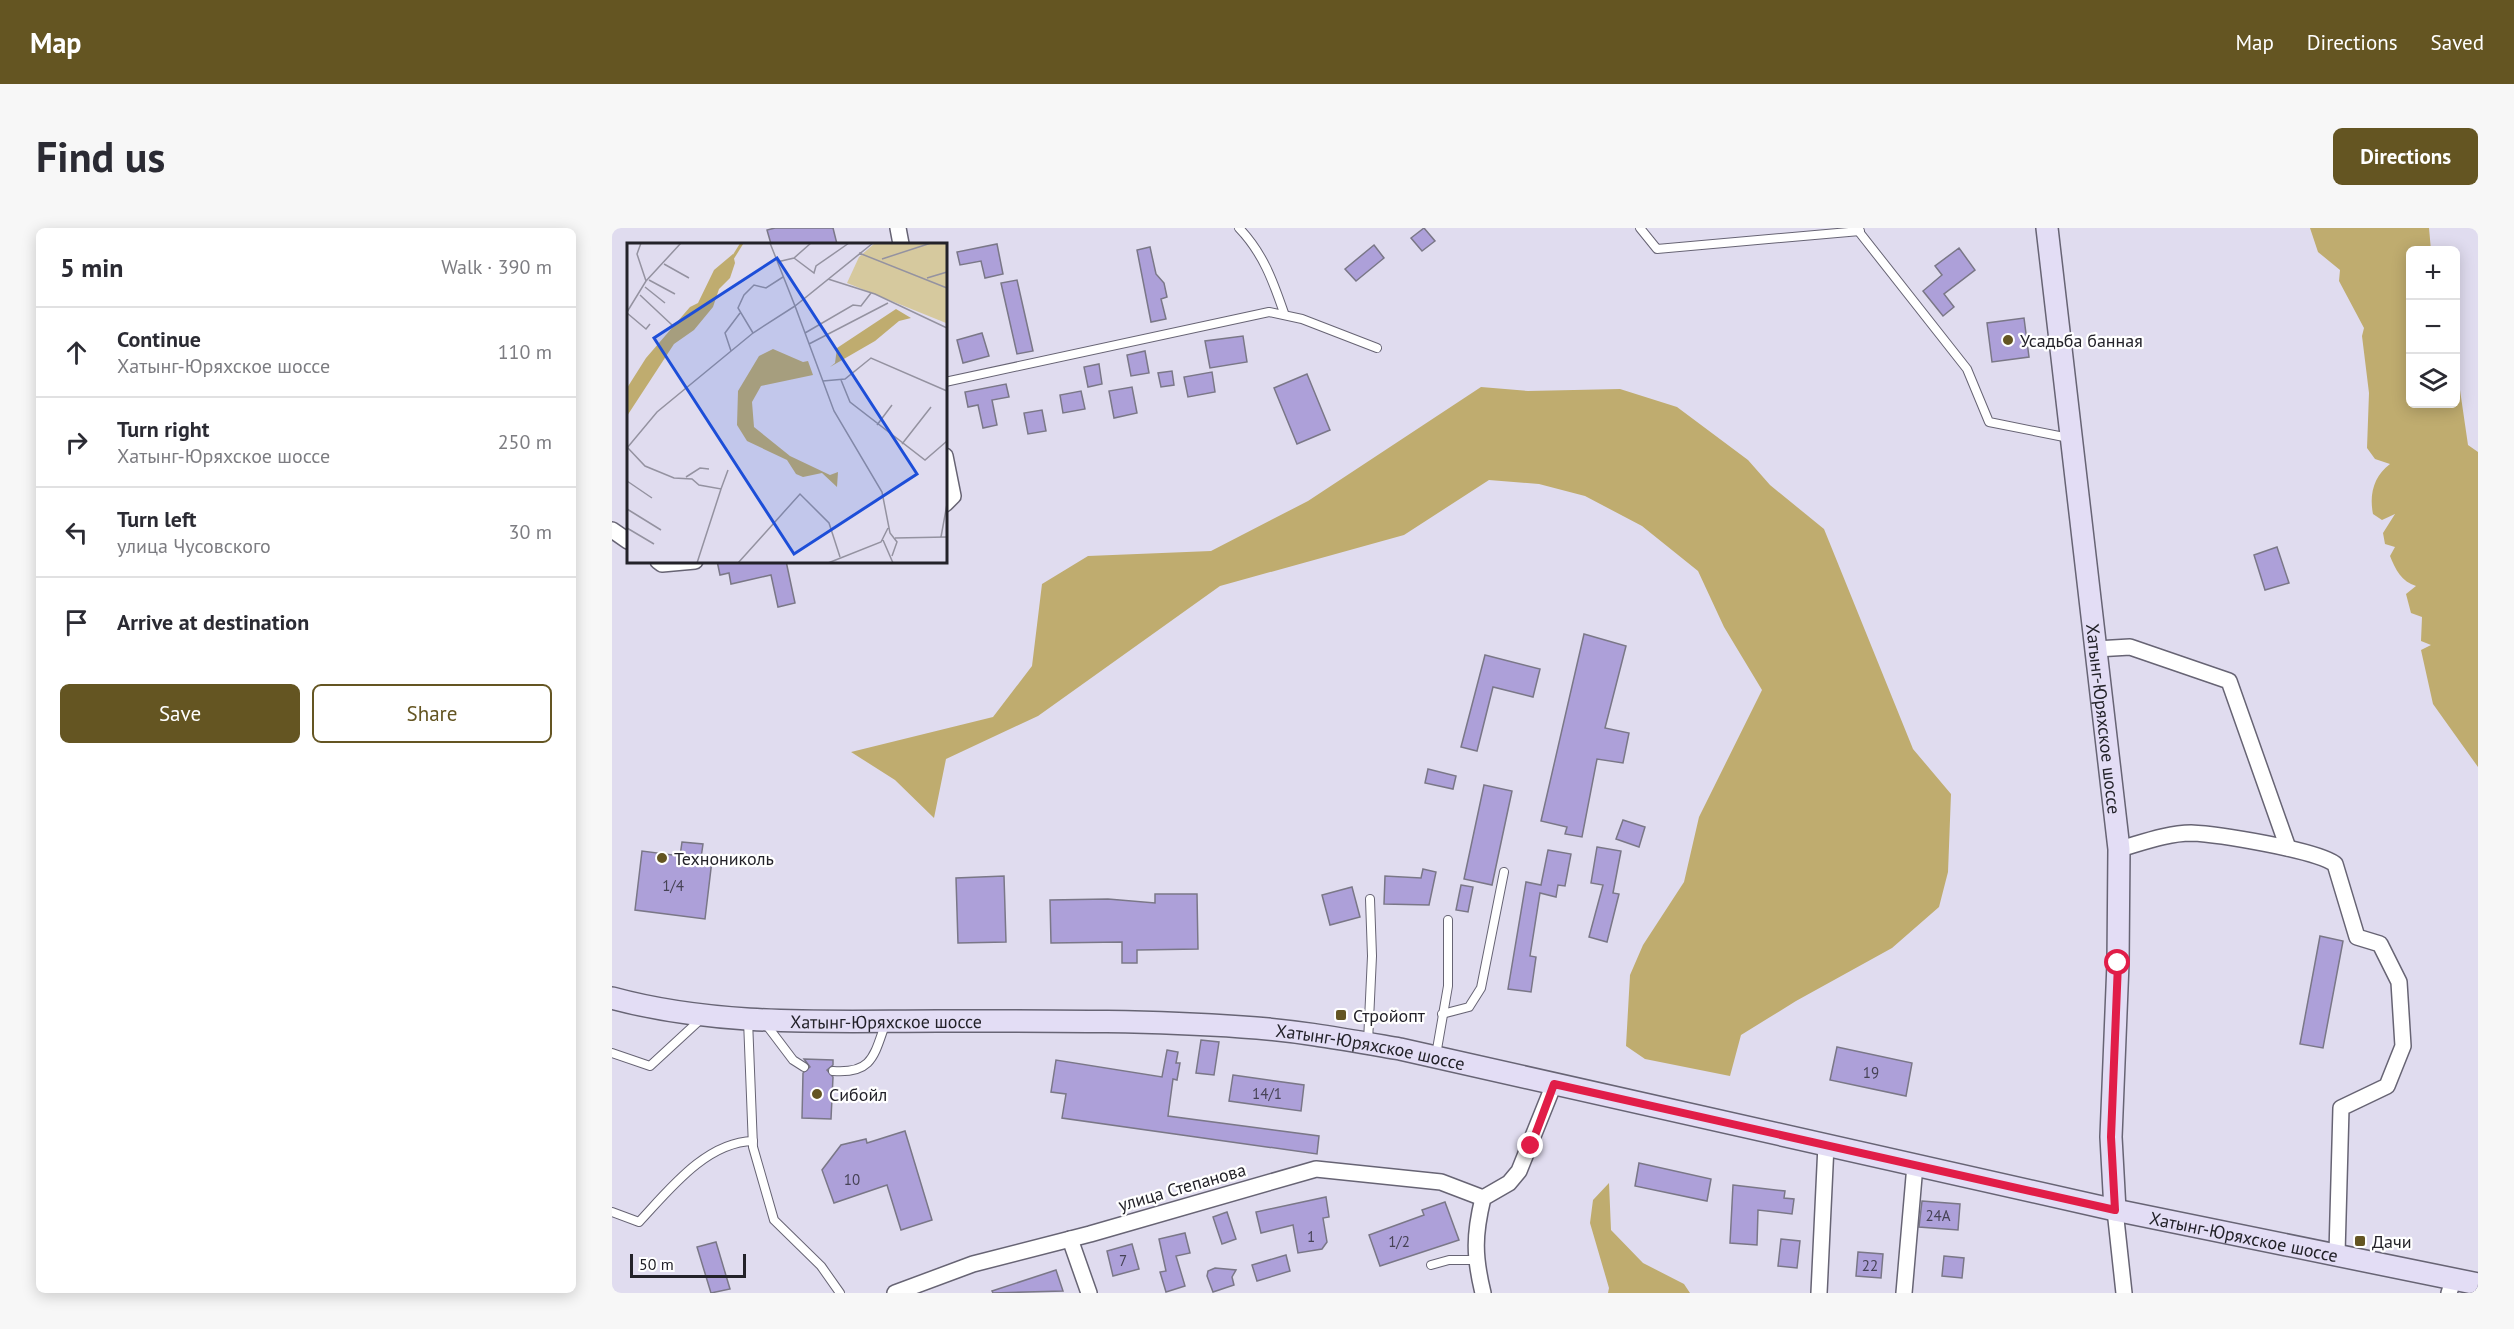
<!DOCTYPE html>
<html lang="en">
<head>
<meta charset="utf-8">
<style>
	body { margin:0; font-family:"PT Sans",sans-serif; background:#f7f7f7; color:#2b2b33 }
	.controls { position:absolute; right:18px; top:18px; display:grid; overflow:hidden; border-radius:9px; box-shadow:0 3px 15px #0003 }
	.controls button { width:54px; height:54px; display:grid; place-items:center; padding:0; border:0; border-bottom:2px solid #e1e1e2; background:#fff; color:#2b2b33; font:30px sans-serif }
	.scale { position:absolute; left:18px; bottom:15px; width:116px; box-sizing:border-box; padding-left:6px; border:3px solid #232229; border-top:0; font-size:16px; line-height:21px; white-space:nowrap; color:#232229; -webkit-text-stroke:4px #fff; paint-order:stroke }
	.stop { position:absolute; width:18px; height:18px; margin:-14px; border:4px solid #e11d48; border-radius:50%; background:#fff }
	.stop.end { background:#e11d48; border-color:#fff; box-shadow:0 2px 6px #0008 }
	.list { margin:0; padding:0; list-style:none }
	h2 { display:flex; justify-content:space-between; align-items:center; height:78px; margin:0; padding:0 24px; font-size:26px }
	h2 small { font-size:20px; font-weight:400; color:#7c7c81 }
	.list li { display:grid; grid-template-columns:39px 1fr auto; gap:18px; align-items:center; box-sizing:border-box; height:90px; padding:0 24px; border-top:2px solid #e1e1e2 }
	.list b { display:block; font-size:22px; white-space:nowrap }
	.list p { margin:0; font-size:20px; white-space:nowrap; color:#7c7c81 }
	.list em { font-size:20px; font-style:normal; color:#7c7c81 }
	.actions { display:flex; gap:12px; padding:18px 24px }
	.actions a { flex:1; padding:14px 0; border:2px solid #645522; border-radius:9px; text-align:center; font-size:21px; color:#645522 }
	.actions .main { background:#645522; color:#fff }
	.icon { flex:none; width:33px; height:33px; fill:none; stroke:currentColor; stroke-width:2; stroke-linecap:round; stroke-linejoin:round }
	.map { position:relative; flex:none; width:1866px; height:1065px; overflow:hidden; border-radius:9px }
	header { display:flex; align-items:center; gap:36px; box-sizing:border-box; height:84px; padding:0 30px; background:#645522; color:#fff }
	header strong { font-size:28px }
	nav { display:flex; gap:33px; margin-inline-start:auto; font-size:21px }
	.intro { display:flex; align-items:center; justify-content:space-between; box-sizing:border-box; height:144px; padding:0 36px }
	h1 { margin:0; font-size:42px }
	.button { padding:15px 27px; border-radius:9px; background:#645522; color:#fff; font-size:21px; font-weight:700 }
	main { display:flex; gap:36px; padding:0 36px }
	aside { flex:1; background:#fff; border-radius:9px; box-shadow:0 3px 15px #0003 }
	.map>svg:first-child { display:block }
</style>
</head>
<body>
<header>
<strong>Map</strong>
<nav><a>Map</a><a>Directions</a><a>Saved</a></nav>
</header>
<div class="intro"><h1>Find us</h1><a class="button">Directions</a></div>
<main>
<aside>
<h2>5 min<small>Walk · 390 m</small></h2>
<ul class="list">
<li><svg class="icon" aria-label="ahead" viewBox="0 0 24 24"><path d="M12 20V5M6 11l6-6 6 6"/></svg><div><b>Continue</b><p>Хатынг-Юряхское шоссе</p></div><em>110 m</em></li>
<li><svg class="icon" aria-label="right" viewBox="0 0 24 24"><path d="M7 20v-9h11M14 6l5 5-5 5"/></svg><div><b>Turn right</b><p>Хатынг-Юряхское шоссе</p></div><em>250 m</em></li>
<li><svg class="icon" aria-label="left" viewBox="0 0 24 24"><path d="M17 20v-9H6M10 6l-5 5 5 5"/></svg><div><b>Turn left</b><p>улица Чусовского</p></div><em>30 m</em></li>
<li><svg class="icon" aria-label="arrive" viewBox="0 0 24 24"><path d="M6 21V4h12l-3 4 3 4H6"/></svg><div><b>Arrive at destination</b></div></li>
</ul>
<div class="actions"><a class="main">Save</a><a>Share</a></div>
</aside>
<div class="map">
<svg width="1866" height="1065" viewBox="0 0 1866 1065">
	<rect width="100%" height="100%" fill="#e0dcef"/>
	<g fill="#bfac6f">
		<path d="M1698 0H1817L1819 22H1798V176H1844V156L1848 162 1856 217 1866 224V539L1821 476 1809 422 1819 417 1809 413 1810 389 1799 385 1794 366 1804 358C1790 354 1783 341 1778 328L1783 319 1773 316 1771 305 1783 286 1770 292 1761 286C1757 266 1762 248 1778 236L1763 231 1755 220 1757 165 1750 108 1752 100 1727 53 1728 42 1706 24Z"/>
		<path d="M869 159 916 163 1008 161 1065 179 1136 232 1158 257 1212 301 1301 521 1339 566 1336 644 1327 679 1280 720 1184 773 1129 807 1118 848 1033 831 1014 818 1018 747 1031 717 1072 654 1087 589 1150 462 1112 399 1086 343 1030 298 973 268 927 256 877 252 792 307 608 358 426 488 334 531 322 590 283 552 239 524 381 489 420 438 430 356 476 328 599 323 696 273Z"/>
		<path d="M997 955 999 1002 1031 1035 1072 1056 1078 1065H996L997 1060 978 995 981 972Z"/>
	</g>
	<g fill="#ada0d9" stroke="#7a7787" stroke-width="1.5">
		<path d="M163 0H221L225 16H159L155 2Z"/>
		<path d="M812 0 823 13 810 23 799 10Z"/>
		<path d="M385 16 391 46 373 50 369 33 348 37 345 24Z"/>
		<path d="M762 17 772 30 744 53 733 41Z"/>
		<path d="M538 19 544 46 552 55 555 69 549 71 554 91 539 94 525 22Z"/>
		<path d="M1347 20 1363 42 1332 66 1342 79 1331 88 1311 63 1330 47 1323 38Z"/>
		<path d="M405 52 421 123 405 126 389 55Z"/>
		<path d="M1412 90 1417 129 1380 134 1375 95Z"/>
		<path d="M370 105 377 128 351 135 345 112Z"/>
		<path d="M631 108 635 134 598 140 593 113Z"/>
		<path d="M533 123 537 145 519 148 515 127Z"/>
		<path d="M487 136 490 156 476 159 472 139Z"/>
		<path d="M560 143 562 157 549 159 546 145Z"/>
		<path d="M600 144 603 164 576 169 572 149Z"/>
		<path d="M695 146 718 202 685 216 662 160Z"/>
		<path d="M394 156 397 169 380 172 385 197 371 200 366 177 356 179 353 164Z"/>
		<path d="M520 159 525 185 502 190 497 163Z"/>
		<path d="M469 163 473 181 451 185 448 167Z"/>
		<path d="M430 182 434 203 416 206 412 185Z"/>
		<path d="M1665 319 1677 355 1653 362 1642 327Z"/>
		<path d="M105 333H174L183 375 166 379 159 347 119 356 117 345 108 347Z"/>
		<path d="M972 406 1014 418 993 500 1017 505 1011 535 985 531 970 609 953 606 955 599 929 593Z"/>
		<path d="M873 427 928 441 921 469 881 459 865 523 849 519Z"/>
		<path d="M816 541 844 548 841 561 813 555Z"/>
		<path d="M872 557 900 563 880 657 852 651Z"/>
		<path d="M1011 592 1033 599 1027 619 1004 611Z"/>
		<path d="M70 614 91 616 89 630 100 632 93 691 23 682 30 623 68 628Z"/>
		<path d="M985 619 1009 623 1001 665 1007 666 995 714 977 709 991 657 979 655Z"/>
		<path d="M936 622 959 626 953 658 946 657 944 669 928 665 918 728 924 729 919 764 896 761 914 654 929 657Z"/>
		<path d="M811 641 824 644 817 677 772 676 773 648 809 650Z"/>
		<path d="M392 648 394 714 346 715 344 650Z"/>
		<path d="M849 657 861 659 856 684 844 682Z"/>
		<path d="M740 659 748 689 718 697 710 667Z"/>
		<path d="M543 666H585L586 721 525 722V735H510V714L439 715 438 672 496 671 543 675Z"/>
		<path d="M1708 708 1731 713 1711 820 1688 816Z"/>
		<path d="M589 812 607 814 602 847 584 845Z"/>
		<path d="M1225 819 1300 835 1294 868 1218 852Z"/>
		<path d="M555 822 566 824 564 835H568L565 852 561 851 556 888 707 908 705 926 450 890 454 866 439 864 444 832 550 849Z"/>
		<path d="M192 831 221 832V837L215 842 221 849 219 891 190 890 191 845 198 839Z"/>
		<path d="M621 847 692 857 689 883 617 873Z"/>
		<path d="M293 903 320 992 289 1002 275 957 222 975 210 942 229 917 254 911 255 915Z"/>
		<path d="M1027 935 1099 951 1095 973 1023 958Z"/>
		<path d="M1121 957 1173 963 1172 970 1182 971 1180 986 1146 982 1145 1017 1118 1015Z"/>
		<path d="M714 969 717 989 711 990 715 1014 710 1021 686 1025 681 997 649 1005 644 984Z"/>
		<path d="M1310 973 1348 976 1346 1002 1307 999Z"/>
		<path d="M833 974 847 1012 768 1038 757 1007 812 987 810 982Z"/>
		<path d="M615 984 624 1011 610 1016 601 989Z"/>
		<path d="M573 1005 578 1025 564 1028 573 1058 554 1064 548 1044 554 1043 547 1011Z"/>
		<path d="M1169 1011 1188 1013 1185 1040 1166 1038Z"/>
		<path d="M104 1014 118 1061 99 1065 85 1019Z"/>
		<path d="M520 1016 527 1041 501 1048 495 1023Z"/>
		<path d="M1246 1024 1271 1026 1269 1050 1244 1048Z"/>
		<path d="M674 1027 678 1043 645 1053 640 1037Z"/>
		<path d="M1332 1028 1352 1030 1350 1050 1330 1048Z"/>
		<path d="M603 1040 624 1042 620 1049 622 1057 601 1064 595 1048 596 1043Z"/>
		<path d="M444 1042 451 1063 381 1065 380 1063Z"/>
	</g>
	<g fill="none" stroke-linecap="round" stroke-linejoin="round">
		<defs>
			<g id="lane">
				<path d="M627 0C651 25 661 53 672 85"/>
				<path d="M1028 0 1045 21 1248 3"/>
				<path d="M1244 0 1355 141 1377 194 1457 210"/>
				<path d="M333 154 657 84 690 91 765 120"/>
				<path d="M830 786 857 779 869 760 892 644"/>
				<path d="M136 792 141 919 162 992 209 1038 228 1065"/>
				<path d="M153 795 181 832 192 839"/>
				<path d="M756 814 760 728 758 671"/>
				<path d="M0 825 38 838 89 791"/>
				<path d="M824 827 836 758V692"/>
				<path d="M221 843C261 846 262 827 274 794"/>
				<path d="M0 984 27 994C57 962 94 914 141 913"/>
				<path d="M819 1037 837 1032H863"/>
			</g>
			<g id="street">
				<path d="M286 0 289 16"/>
				<path d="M333 228 341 268 333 276"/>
				<path d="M0 302 16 313"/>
				<path d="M46 333 50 336 83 333"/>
				<path d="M1484 421 1518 419 1617 453 1676 620"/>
				<path d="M1507 621C1529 615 1556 605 1579 605 1606 606 1704 622 1723 636L1745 709 1768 716 1787 754 1791 818 1775 858 1729 880 1725 1025"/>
				<path d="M1503 982 1512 1065"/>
				<path d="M458 1011 477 1065"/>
				<path d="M283 1065 361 1036 478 1006 704 941 829 954 871 970"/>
				<path d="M871 1065C862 1028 862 1007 871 970L897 955 907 943 942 856"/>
				<path d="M1207 1065 1214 917"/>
				<path d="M1292 1065 1303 937"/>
				<path d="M1837 1065 1842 1050"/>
			</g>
			<g id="secondary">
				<path id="s1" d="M1435 0 1507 621 1506 735 1499 909 1503 982"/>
				<path id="s2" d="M0 770C106 799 217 793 326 793 427 793 529 792 630 799 683 802 736 812 788 821L1503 982 1866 1056"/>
			</g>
		</defs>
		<use href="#lane" stroke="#676474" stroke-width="10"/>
		<use href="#street" stroke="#676474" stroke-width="18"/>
		<use href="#secondary" stroke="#676474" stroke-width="24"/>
		<use href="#lane" stroke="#fff" stroke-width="8"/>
		<use href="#street" stroke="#fff" stroke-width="15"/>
		<use href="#secondary" stroke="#e3ddf5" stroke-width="21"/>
	</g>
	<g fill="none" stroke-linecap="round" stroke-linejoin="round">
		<path stroke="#e11d48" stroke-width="8" d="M919 918 942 856 1503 982 1499 909 1506 735"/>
	</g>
	<g fill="#645522" stroke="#fff" stroke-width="2">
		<circle cx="1396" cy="112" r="6"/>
		<circle cx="50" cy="630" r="6"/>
		<rect x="723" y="781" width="12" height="12" rx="3"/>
		<circle cx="205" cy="866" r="6"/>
		<rect x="1742" y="1007" width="12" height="12" rx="3"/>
	</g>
	<g text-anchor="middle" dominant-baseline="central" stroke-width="4.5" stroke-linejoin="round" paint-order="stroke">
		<g font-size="15" fill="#464255">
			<text x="61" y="657">1/4</text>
			<text x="1259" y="844">19</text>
			<text x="655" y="865">14/1</text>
			<text x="240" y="951">10</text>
			<text x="1326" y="987">24А</text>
			<text x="699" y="1008">1</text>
			<text x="787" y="1013">1/2</text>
			<text x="511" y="1032">7</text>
			<text x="1258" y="1037">22</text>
		</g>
		<g font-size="18" fill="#232229" stroke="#fff" text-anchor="start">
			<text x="1408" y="112">Усадьба банная</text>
			<text x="62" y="630">Технониколь</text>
			<text x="741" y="787">Стройопт</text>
			<text x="217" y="866">Сибойл</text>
			<text x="1760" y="1013">Дачи</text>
		</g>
		<g font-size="18" fill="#232229" stroke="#fff">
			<text stroke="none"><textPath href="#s1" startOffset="494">Хатынг-Юряхское шоссе</textPath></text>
			<text stroke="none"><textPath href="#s2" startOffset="276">Хатынг-Юряхское шоссе</textPath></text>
			<text stroke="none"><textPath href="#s2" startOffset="762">Хатынг-Юряхское шоссе</textPath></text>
			<text transform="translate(570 959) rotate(-16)">улица Степанова</text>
			<text stroke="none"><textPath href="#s2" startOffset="1656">Хатынг-Юряхское шоссе</textPath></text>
		</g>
	</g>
	<g transform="translate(15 15)">
		<rect width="320" height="320" fill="#e0dcef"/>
		<path d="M248 0H319V80L220 40 232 14Z" fill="#d6c99e"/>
		<path d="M106 11 108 20 103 35 92 46 86 64 67 87 47 101 0 173V145L19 115 63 64 71 60 87 27ZM269 66 284 75 272 78 248 98 203 124 208 120 210 105ZM146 106 176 119 181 118 186 132 134 143 125 159 127 184 163 213 203 232 211 229 210 244 195 230 176 234 169 231 160 217 120 198 110 182 111 148 132 113Z" fill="#bfac6f"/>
		<path fill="none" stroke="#bfac6f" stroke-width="3" d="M105 16 115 0"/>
		<path fill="none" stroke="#9492a0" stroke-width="1.5" d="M14 0 10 11 19 38M143 0 168 63 246 0M232 10 320 45M167 15 187 30 189 23 222 0M255 16 304 0M150 19 167 15 184 0M37 21 62 35M300 35 320 29M201 36 248 51 320 85M22 37 48 51M18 44 38 60M13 52 45 82M0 69 19 38 54 0M0 70 19 86 23 81M126 90 111 65 117 52 127 42 139 45 156 34M178 90 226 62 234 63 244 50M182 101 261 60M104 108 98 90 113 70M214 137 223 159 298 217 320 198M196 138 218 136 244 115 320 148M250 182 265 162M275 201 304 164M0 204 18 223 47 235 65 236 72 242 94 246 101 227M0 205 30 169 126 90 168 63 207 168 255 249 263 290 270 299 265 313M59 234 73 225 82 226M0 238 25 255M0 266 34 287M0 285 27 301M314 294 320 261M268 295 320 294M256 297 266 320M70 320 94 246M111 320 173 251 202 280 213 314M201 320 254 299 261 285"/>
		<path fill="#1d4ed8" fill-opacity="0.15" stroke="#1d4ed8" stroke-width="3" d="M150 15 290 231 167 311 27 95Z"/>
		<rect width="320" height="320" fill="none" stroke="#232229" stroke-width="3"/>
	</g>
</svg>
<div class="controls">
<button>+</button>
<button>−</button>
<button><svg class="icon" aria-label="layers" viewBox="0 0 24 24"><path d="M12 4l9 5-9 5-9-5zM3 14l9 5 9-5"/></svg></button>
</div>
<div class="scale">50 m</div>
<div class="stop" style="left:1506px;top:735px"></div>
<div class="stop end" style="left:919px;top:918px"></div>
</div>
</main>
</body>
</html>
